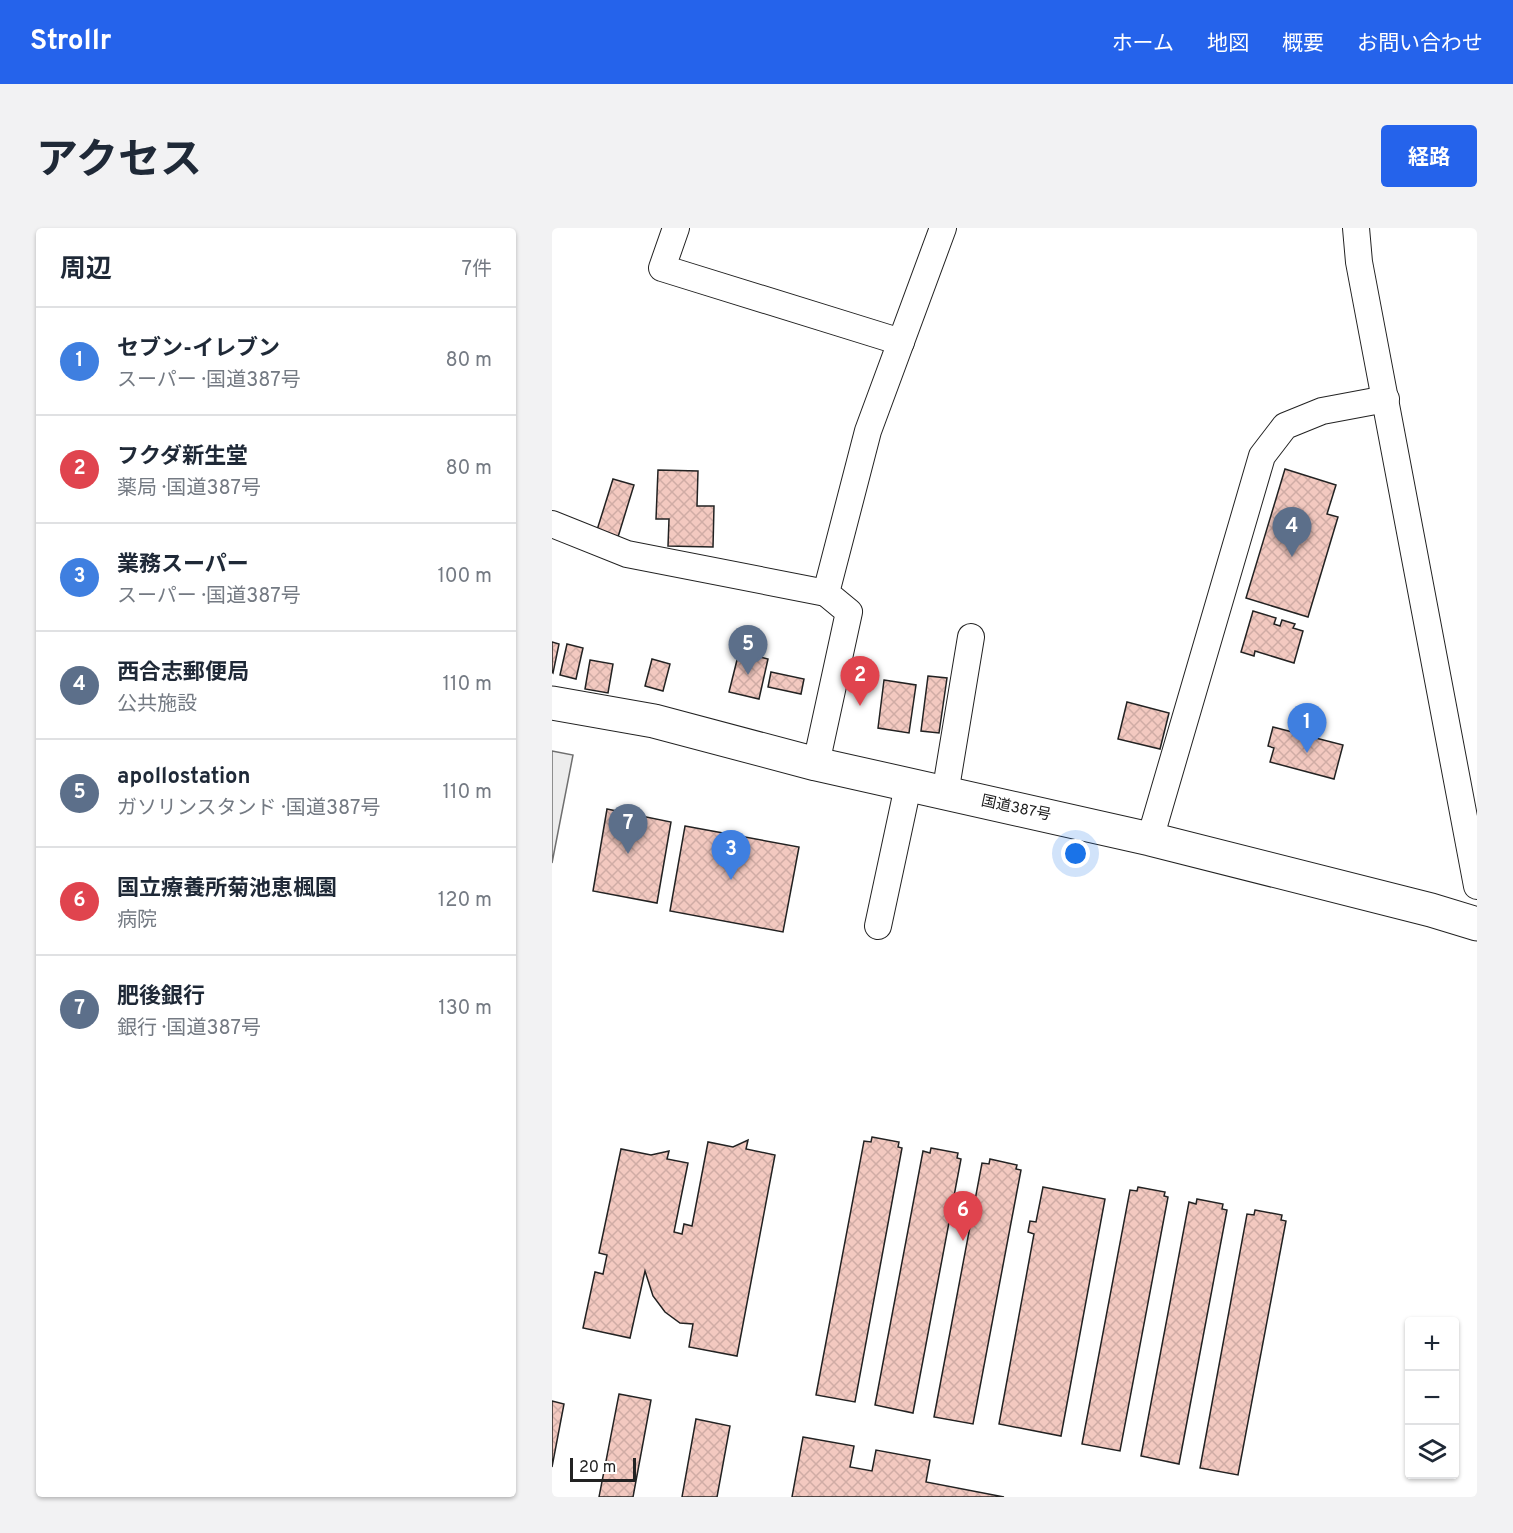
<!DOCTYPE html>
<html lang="ja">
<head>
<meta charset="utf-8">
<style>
	body { margin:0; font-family:Overpass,"Noto Sans JP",sans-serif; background:#f2f2f3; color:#1f2937 }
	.controls { position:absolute; right:18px; bottom:18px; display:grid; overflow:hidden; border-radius:6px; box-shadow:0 2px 4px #0004 }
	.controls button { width:54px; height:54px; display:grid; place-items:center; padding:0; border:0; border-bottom:2px solid #e0e1e3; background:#fff; color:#1f2937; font:30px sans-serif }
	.scale { position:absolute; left:18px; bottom:15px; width:66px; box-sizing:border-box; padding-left:6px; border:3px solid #222; border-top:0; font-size:16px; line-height:21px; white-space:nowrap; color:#222; -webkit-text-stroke:4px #fff; paint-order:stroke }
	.you { position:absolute; left:524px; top:626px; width:21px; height:21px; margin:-15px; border:4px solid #fff; border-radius:50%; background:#1a73e8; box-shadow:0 0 0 9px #1a73e833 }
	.badge { display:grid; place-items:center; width:39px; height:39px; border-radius:50%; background:#2563eb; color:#fff; font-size:20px; font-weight:700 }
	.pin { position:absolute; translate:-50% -50px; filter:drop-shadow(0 2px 3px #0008) }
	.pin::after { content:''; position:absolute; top:32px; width:21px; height:18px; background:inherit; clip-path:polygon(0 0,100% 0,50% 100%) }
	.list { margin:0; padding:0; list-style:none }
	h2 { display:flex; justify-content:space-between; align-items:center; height:78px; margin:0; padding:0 24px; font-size:26px }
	h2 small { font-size:20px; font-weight:400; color:#747a83 }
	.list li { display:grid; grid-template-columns:39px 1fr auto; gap:18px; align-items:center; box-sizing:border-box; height:108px; padding:0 24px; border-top:2px solid #e0e1e3 }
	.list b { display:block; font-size:22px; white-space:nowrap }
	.list p { margin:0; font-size:20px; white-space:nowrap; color:#747a83 }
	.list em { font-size:20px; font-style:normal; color:#747a83 }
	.icon { flex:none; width:33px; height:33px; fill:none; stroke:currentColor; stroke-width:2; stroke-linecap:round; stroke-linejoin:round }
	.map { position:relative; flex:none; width:925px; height:1269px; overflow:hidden; border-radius:6px }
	header { display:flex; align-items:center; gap:36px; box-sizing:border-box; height:84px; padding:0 30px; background:#2563eb; color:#fff }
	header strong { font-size:28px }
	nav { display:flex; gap:33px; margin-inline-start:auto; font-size:21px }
	.intro { display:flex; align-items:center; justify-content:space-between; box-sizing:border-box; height:144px; padding:0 36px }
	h1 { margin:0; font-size:42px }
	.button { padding:15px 27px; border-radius:6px; background:#2563eb; color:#fff; font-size:21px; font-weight:700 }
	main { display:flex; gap:36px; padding:0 36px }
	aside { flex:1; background:#fff; border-radius:6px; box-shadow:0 2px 4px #0004 }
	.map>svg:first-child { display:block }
</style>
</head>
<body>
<header>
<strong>Strollr</strong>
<nav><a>ホーム</a><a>地図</a><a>概要</a><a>お問い合わせ</a></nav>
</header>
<div class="intro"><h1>アクセス</h1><a class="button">経路</a></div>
<main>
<aside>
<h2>周辺<small>7件</small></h2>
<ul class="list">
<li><span class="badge" style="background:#3f7fe0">1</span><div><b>セブン-イレブン</b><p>スーパー · 国道387号</p></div><em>80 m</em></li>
<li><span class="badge" style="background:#e0444e">2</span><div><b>フクダ新生堂</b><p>薬局 · 国道387号</p></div><em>80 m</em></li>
<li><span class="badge" style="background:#3f7fe0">3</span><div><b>業務スーパー</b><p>スーパー · 国道387号</p></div><em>100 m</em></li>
<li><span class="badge" style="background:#5c6f8a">4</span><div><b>西合志郵便局</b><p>公共施設</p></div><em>110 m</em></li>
<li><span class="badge" style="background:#5c6f8a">5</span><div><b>apollostation</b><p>ガソリンスタンド · 国道387号</p></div><em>110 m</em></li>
<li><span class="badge" style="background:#e0444e">6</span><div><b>国立療養所菊池恵楓園</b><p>病院</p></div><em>120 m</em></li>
<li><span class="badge" style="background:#5c6f8a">7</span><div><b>肥後銀行</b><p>銀行 · 国道387号</p></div><em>130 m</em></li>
</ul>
</aside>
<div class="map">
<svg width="925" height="1269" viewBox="0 0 925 1269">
	<defs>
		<pattern id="building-cross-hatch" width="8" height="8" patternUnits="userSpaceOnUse" patternTransform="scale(1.5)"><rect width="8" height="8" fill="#f3c9c0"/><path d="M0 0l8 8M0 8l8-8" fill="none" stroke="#d0aca5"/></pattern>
	</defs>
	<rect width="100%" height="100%" fill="#fff"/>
	<path fill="#ededed" stroke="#6f6f6f" stroke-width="1.5" d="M0 523 21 527 0 635Z"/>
	<g fill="url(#building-cross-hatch)" stroke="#222" stroke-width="1.5">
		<path d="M733 241 784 257 775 286 786 289 756 389 694 370Z"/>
		<path d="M106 242 146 243 145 278H162L161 319 116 318 117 291H104Z"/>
		<path d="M61 251 82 257 66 309 45 302Z"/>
		<path d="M701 383 724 390 722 396 728 398 730 392 743 396 741 400 751 403 742 435 703 423 702 428 689 424Z"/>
		<path d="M0 414 7 416 1 445 0 444Z"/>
		<path d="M15 416 31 420 24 451 8 447Z"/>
		<path d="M187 424 216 431 207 471 177 464Z"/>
		<path d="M100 431 118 436 111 463 93 458Z"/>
		<path d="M38 432 61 436 56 465 33 461Z"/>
		<path d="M219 444 252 451 249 466 216 459Z"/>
		<path d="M376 448 395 450 387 505 369 503Z"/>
		<path d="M332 452 364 457 357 505 326 500Z"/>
		<path d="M575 474 617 485 608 521 566 511Z"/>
		<path d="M721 499 791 517 782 551 718 534 722 520 716 518Z"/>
		<path d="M55 581 119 594 105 675 41 663Z"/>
		<path d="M133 598 247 619 231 704 118 683Z"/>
		<path d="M320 909 347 914 346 919 350 920 303 1174 264 1167 312 913 319 914Z"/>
		<path d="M196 912 194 921 223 927 185 1128 137 1119 141 1096 128 1095 113 1084 101 1068 93 1043 78 1110 31 1100 43 1044 51 1046 55 1027 47 1025 69 921 99 927 117 923 115 931 136 935 122 1004 130 1006 132 996 140 998 156 914 181 919Z"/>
		<path d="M379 920 406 925 405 930 409 931 361 1185 323 1177 371 923 378 925Z"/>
		<path d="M438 931 465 937 464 941 469 942 421 1196 382 1189 430 935 437 936Z"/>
		<path d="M491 959 553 971 509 1208 447 1196 482 1006 476 1004 478 993 484 994Z"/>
		<path d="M586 959 613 964 612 968 616 969 568 1223 530 1216 578 962 585 963Z"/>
		<path d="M645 971 671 976 670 981 675 982 627 1236 589 1228 637 974 644 976Z"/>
		<path d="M703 982 730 987 729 992 734 993 686 1247 648 1240 695 986 702 987Z"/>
		<path d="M67 1166 99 1172 81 1269H47Z"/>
		<path d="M0 1173 12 1176 0 1239Z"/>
		<path d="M144 1191 178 1198 165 1269H130Z"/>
		<path d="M251 1209 302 1218 298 1239 320 1243 324 1222 378 1232 374 1254 452 1269H240Z"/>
	</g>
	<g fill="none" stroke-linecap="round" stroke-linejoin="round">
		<defs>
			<g id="minor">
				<path d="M124 0 110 40 349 114"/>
				<path d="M804 0 807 34 925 658"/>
				<path d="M0 296 75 326 274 365"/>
				<path d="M264 536 297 384 274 365 316 203 391 0"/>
				<path d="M393 566 419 409"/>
				<path d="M598 611 710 228 733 198 770 183 834 171"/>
				<path d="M326 698 356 558"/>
			</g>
			<path id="highway" d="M0 475 102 493 264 536 598 611 879 682 925 696"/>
		</defs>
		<use href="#minor" stroke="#222" stroke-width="28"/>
		<use href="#highway" stroke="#222" stroke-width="35"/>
		<use href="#minor" stroke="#fff" stroke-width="26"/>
		<use href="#highway" stroke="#fff" stroke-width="33"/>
	</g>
	<g text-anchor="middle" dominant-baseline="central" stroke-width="4.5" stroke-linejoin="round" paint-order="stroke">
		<g font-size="15" fill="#222" stroke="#fff">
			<text transform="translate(464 581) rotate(12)">国道387号</text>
		</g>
	</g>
</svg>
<div class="controls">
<button>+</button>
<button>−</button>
<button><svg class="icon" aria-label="layers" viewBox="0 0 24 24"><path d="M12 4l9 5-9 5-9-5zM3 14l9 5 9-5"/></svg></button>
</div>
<div class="scale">20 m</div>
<div class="you"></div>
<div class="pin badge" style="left:755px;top:525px;background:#3f7fe0">1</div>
<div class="pin badge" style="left:308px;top:478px;background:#e0444e">2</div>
<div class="pin badge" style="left:179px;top:652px;background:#3f7fe0">3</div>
<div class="pin badge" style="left:740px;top:329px;background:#5c6f8a">4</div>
<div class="pin badge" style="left:196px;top:447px;background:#5c6f8a">5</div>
<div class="pin badge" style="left:411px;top:1013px;background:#e0444e">6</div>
<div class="pin badge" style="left:76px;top:626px;background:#5c6f8a">7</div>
</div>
</main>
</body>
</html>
